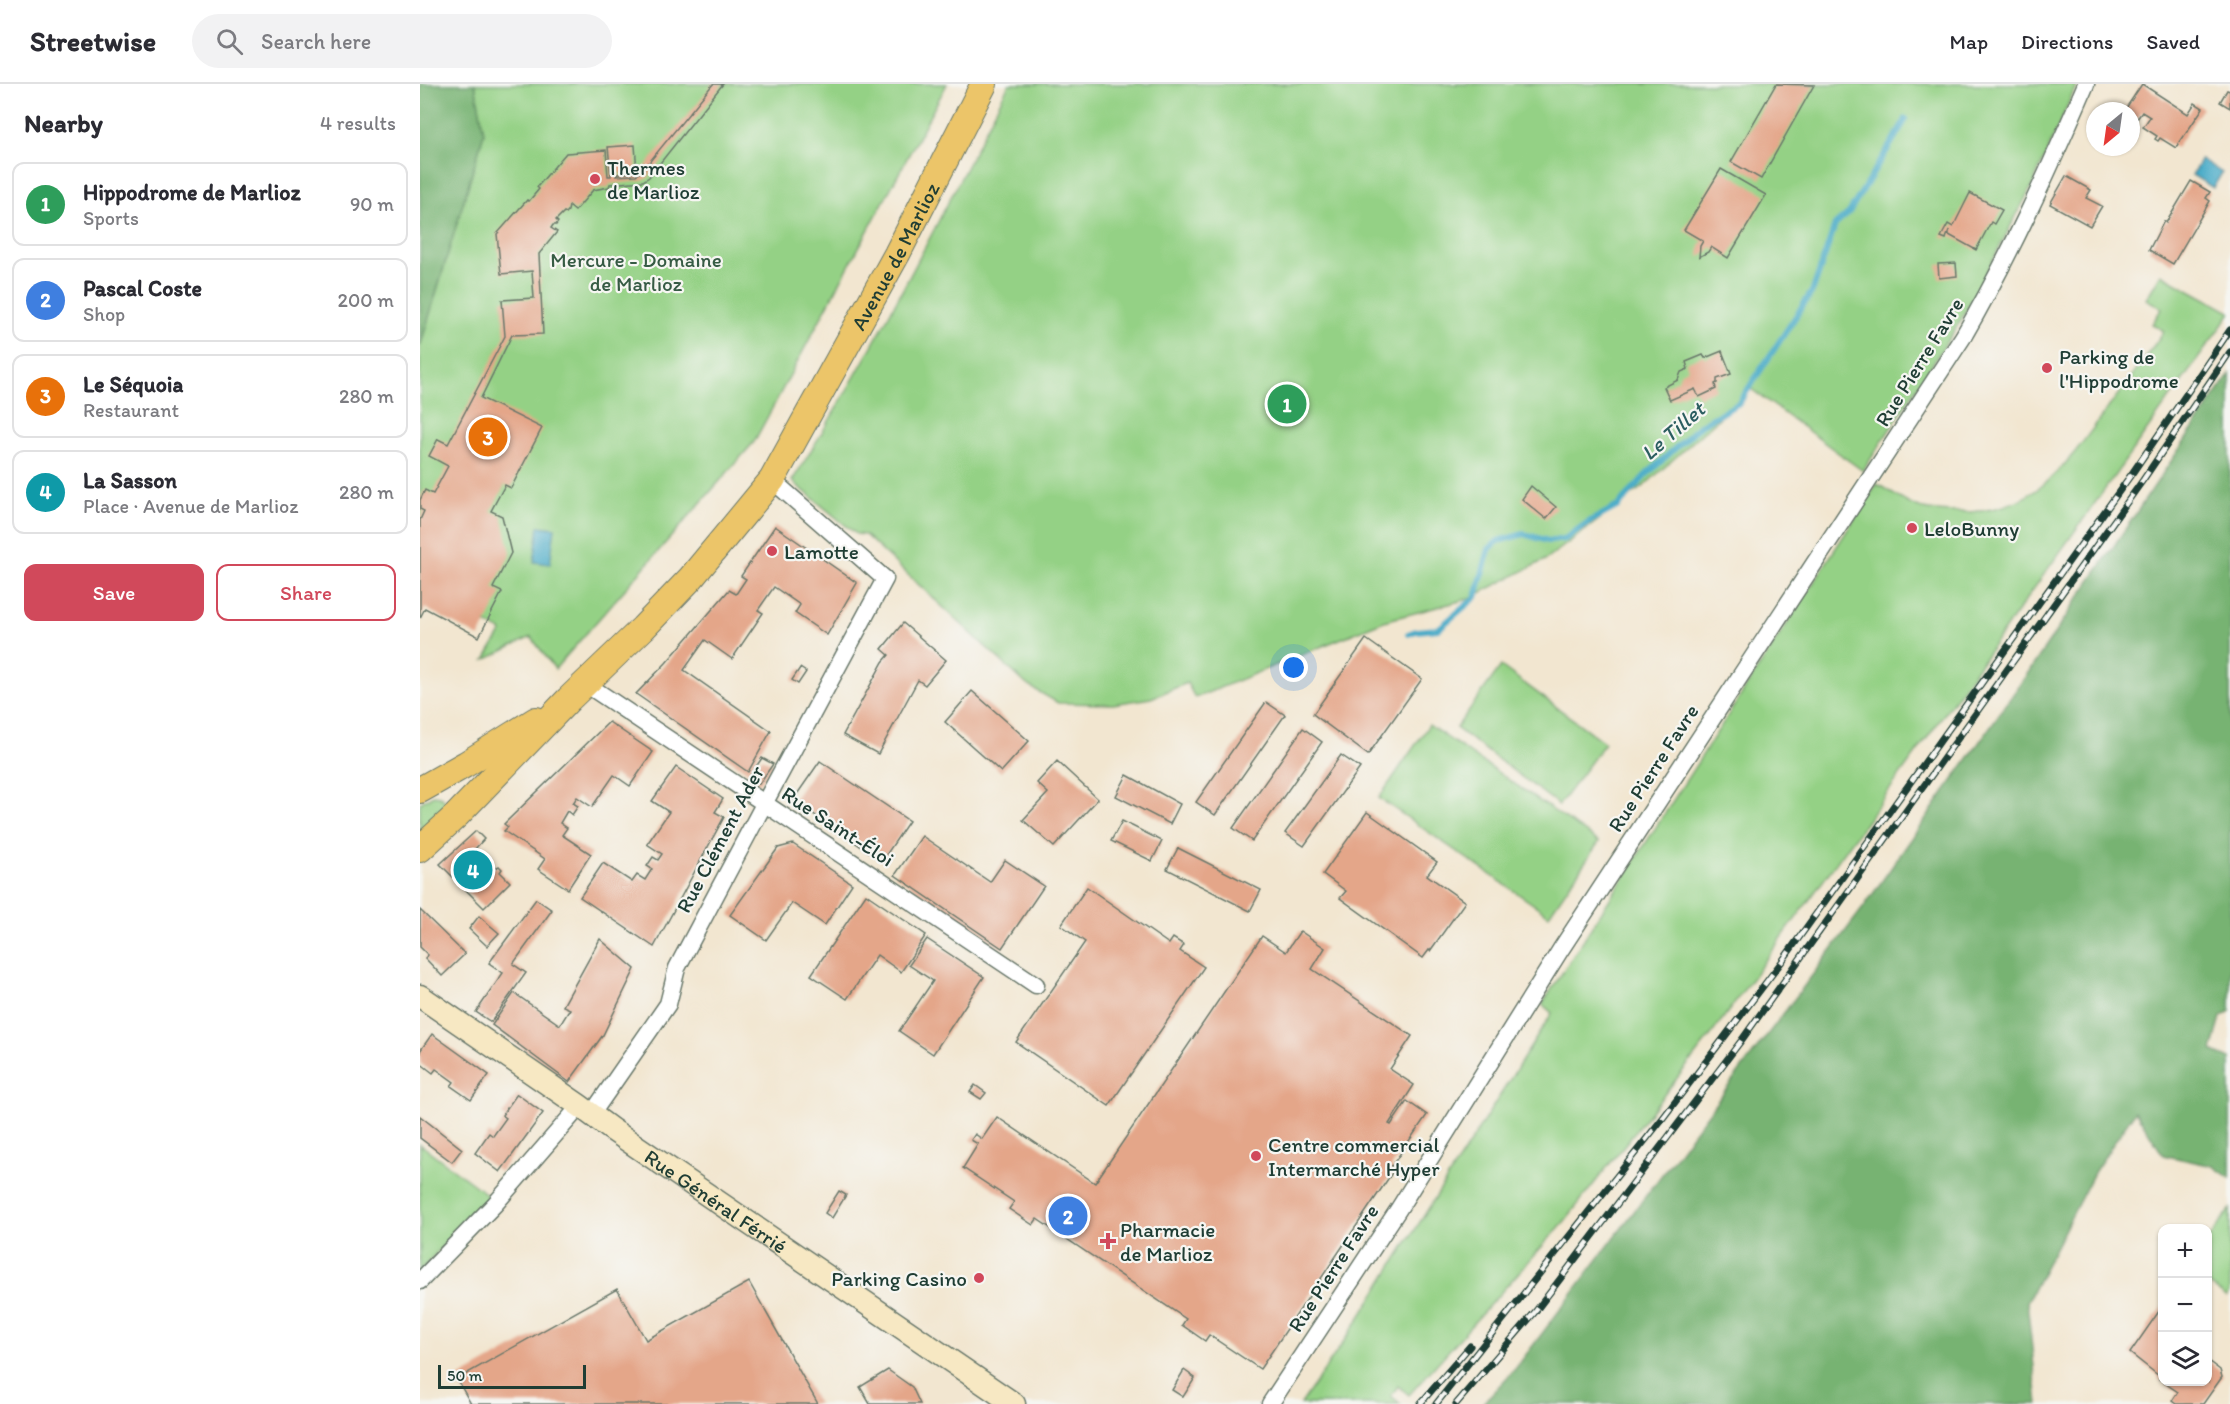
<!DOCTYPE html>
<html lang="en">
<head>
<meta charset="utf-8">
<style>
	body { margin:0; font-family:Itim,sans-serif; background:#f2f2f3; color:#2b2b33 }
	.controls { position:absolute; right:18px; bottom:18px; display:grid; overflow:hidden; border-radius:12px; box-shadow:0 2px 4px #0004 }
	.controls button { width:54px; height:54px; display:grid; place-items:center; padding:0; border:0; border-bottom:2px solid #e1e1e2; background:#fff; color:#2b2b33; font:30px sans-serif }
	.compass { position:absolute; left:1666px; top:18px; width:54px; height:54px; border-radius:50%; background:#fff; box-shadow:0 2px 4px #0004; rotate:209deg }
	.scale { position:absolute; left:18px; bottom:15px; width:148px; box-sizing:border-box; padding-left:6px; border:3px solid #1f3d34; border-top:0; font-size:16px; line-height:21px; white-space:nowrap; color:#1f3d34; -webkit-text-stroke:4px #f6f6f2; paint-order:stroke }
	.you { position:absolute; left:874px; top:584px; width:21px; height:21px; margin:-15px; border:4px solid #fff; border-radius:50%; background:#1a73e8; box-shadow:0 0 0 9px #1a73e833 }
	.badge { display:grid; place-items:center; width:39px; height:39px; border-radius:50%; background:#d1495b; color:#fff; font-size:20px; font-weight:700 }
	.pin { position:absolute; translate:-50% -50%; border:3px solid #fff; box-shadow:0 2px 6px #0006 }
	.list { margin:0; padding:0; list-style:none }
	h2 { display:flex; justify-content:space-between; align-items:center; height:78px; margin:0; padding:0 24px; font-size:26px }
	h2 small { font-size:20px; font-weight:400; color:#7c7c81 }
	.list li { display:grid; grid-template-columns:39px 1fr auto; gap:18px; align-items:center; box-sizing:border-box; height:84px; margin:0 12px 12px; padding:0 12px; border:2px solid #e1e1e2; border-radius:12px }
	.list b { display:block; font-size:22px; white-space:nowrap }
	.list p { margin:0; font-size:20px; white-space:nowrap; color:#7c7c81 }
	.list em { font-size:20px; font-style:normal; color:#7c7c81 }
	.actions { display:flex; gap:12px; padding:18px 24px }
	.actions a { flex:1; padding:14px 0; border:2px solid #d1495b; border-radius:12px; text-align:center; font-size:21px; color:#d1495b }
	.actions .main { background:#d1495b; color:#fff }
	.icon { flex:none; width:33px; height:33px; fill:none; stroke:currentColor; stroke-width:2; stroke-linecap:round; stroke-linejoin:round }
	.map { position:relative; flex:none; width:1810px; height:1320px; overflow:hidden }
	header { display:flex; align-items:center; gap:36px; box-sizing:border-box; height:84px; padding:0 30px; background:#fff; border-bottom:2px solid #e1e1e2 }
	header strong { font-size:28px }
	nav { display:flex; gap:33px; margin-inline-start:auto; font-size:21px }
	.search { width:420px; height:54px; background:#f2f2f3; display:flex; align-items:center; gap:15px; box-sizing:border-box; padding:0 21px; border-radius:33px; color:#7c7c81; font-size:22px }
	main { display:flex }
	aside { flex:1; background:#fff }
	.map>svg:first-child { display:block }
</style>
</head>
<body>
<header>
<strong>Streetwise</strong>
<div class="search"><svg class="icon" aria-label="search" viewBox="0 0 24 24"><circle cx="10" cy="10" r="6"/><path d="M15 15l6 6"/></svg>Search here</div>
<nav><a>Map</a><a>Directions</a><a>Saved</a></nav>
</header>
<main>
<aside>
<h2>Nearby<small>4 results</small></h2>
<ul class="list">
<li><span class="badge" style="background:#2e9e5b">1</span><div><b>Hippodrome de Marlioz</b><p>Sports</p></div><em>90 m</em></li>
<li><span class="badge" style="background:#3f7fe0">2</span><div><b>Pascal Coste</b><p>Shop</p></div><em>200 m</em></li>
<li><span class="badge" style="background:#e8710a">3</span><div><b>Le Séquoia</b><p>Restaurant</p></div><em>280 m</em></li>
<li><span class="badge" style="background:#0f9aa8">4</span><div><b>La Sasson</b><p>Place · Avenue de Marlioz</p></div><em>280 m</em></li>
</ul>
<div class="actions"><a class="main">Save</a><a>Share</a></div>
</aside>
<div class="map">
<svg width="1810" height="1320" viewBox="0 0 1810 1320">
	<rect width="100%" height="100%" fill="#f6f6f2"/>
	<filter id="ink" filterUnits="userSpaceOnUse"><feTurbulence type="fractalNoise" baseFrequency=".0167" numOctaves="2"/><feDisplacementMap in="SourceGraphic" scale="12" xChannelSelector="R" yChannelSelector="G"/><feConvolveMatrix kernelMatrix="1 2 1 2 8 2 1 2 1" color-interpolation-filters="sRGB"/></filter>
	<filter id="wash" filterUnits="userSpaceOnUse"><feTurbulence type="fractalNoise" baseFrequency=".008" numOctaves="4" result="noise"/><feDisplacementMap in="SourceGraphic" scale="24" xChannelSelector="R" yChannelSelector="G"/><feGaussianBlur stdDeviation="1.35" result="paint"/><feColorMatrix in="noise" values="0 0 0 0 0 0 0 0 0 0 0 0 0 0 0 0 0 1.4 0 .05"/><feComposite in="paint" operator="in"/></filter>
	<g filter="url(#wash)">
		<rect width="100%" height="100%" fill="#f2e6d0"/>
		<g fill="#94d185" stroke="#5a875c" stroke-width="1.5">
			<path d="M55 0H527L334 358 135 585 111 553 65 576 82 547 0 509V263L64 49Z"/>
			<path d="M589 0H1657L1612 102 1541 236 1443 387 1331 305 1225 401 1125 476 1048 515 964 537 775 614 767 599 731 614 693 620 638 619 607 601 445 451 436 450 372 397C453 270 520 134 589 0Z"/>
			<path d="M1741 190 1810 228V230L1510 650 1291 951 1144 1138 989 1311 978 1302 971 1312 981 1320H881L933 1244 1132 929 1122 920 1457 400C1470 407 1483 418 1497 423 1510 428 1528 428 1542 428 1614 428 1644 384 1682 332 1703 304 1724 276 1744 247L1732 240 1742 224 1726 215Z"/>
			<path d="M1081 582 1185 659 1139 721 1036 644Z"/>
			<path d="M1009 641 1179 758 1129 831 959 714Z"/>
			<path d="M13 711 20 712 26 718 29 725 0 750V719Z"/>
			<path d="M0 1060 69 1112 0 1187Z"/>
			<path d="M1810 1125V1208L1807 1213 1788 1200V1157Z"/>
		</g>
		<g fill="#77b372" stroke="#4b7853" stroke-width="1.5">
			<path d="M0 0H55L64 49 0 263Z"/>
			<path d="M1810 290V927L1801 933 1792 967 1810 975V1094L1793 1082 1743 1071 1715 1027 1675 1087 1607 1218 1618 1320H1062L1096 1284 1443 824 1610 586Z"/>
		</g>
		<g fill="#48abc8" stroke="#34747e" stroke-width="1.5">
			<path d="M1781 75 1802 89 1793 104 1772 91Z"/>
			<path d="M119 442 135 444 130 480 114 478Z"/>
		</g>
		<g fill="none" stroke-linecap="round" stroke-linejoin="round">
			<path stroke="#48abc8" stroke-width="6" d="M988 550 996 547 1018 545 1056 513 1069 465 1078 457 1104 450 1128 457 1145 455 1167 439 1198 422 1226 391 1282 340 1319 319 1393 206 1415 141 1429 129 1486 35"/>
		</g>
		<g id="blocks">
			<g fill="#e4a689">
				<path d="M293 0H303L229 93 223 97 190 100 189 103 173 106 155 127 149 122 148 127 146 129 144 128 136 136 138 138 136 141H133L131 144 137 148 119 170 123 250 92 251 61 314 122 344 91 404 85 401 71 427 82 432 91 469 73 504 82 508 59 553 5 524 0 534V436L4 427 0 425V416L5 406 13 410 28 382 9 372 18 355 28 360 85 252 82 216 114 214 112 187 81 190 77 150 107 116 109 117 119 105 117 103 146 69 186 66 188 92H191L188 63 215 61 217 88 197 90 196 92 216 91 222 87Z"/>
				<path d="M1356 0 1394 1 1341 95 1311 78Z"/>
				<path d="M1722 0 1768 30 1775 19 1783 24 1756 64 1740 54 1738 57 1735 55 1737 52 1723 43 1730 33 1722 28 1717 35 1711 31V27H1704Z"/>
				<path d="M1807 6 1810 7V24L1800 18Z"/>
				<path d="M1301 85 1346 111 1308 174 1291 163 1288 168 1279 173 1280 162 1283 157 1264 146Z"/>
				<path d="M1646 92 1671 106 1666 114 1682 122 1670 142 1630 120Z"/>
				<path d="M1771 97 1790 108 1786 114 1790 117 1753 180 1729 166 1744 137 1746 139Z"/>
				<path d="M1550 109 1582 126 1574 140 1571 138 1556 166 1529 151V146L1526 155 1521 153 1528 140 1533 143Z"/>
				<path d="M1536 179 1537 192 1519 194 1518 180Z"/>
				<path d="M1302 267 1311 290 1297 295V299L1295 300 1296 305 1279 313 1275 305 1250 316 1244 303 1258 296 1261 288 1268 285 1266 278 1283 271 1285 274Z"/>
				<path d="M1111 402 1136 423 1126 435 1102 415Z"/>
				<path d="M355 442 437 499 407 551 375 529 380 521 354 503 338 526 343 529 312 575 285 556 264 586 351 647 328 688 216 610 246 579 309 506 316 510 326 495 321 492Z"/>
				<path d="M483 539 526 576 505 601 498 596 458 670 423 651 463 578 469 571 462 565Z"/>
				<path d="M946 555 1002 595 948 671 893 630Z"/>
				<path d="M380 584 386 588 378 600 372 596Z"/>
				<path d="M552 607 609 657 581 688 525 638Z"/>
				<path d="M846 618 865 631 795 731 776 718Z"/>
				<path d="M189 638 233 668 210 702 194 691 172 723 157 713 153 719 158 722 152 731 147 727 140 739 147 744 142 751 171 770 148 805 118 785 125 775 84 747 88 743 84 740Z"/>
				<path d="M883 644 902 658 832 757 813 744Z"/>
				<path d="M921 671 940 684 884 762 865 749Z"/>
				<path d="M342 674 353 680 339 700 329 693Z"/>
				<path d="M400 677 489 737 462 777 373 716Z"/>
				<path d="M637 677 678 715 634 763 603 736 628 709 617 699Z"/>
				<path d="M256 683 303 715 295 728 304 733 234 863 160 813 183 779 212 798 217 791 225 796 232 785 227 782 233 773 238 776 242 770 227 760 249 728 232 717Z"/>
				<path d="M707 691 760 720 750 740 696 712Z"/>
				<path d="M947 728 1017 778 1007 791 1045 818 1010 867 1009 866 1003 874 920 814 926 807 903 790Z"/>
				<path d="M702 737 742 757 732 777 691 757Z"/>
				<path d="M56 747 64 755 53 767 63 776 66 774 76 784 79 782 82 785 80 788 90 798 64 824 20 780Z"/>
				<path d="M502 752 570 798 585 776 624 802 582 864 475 791Z"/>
				<path d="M373 760 432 800 405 841 372 819 346 856 310 831 358 764Z"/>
				<path d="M758 764 841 806 830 827 747 785Z"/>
				<path d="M667 803 749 860 753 854 764 861 760 867 784 883 689 1022 596 958 665 858 641 841Z"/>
				<path d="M446 810 506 851 481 888 457 871 427 915 391 891Z"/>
				<path d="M116 815 132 826 93 880 106 889 71 938 56 928 83 889 69 879Z"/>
				<path d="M0 826 45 870 22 892 5 874 8 871 0 863Z"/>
				<path d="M59 832 79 849 67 862 49 845Z"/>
				<path d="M880 847 905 864 892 885 992 952 970 985 994 1001 969 1040 971 1041 987 1017 1007 1031 971 1083 974 1086 840 1285 789 1251 785 1257 762 1241 766 1235 617 1135 613 1141 589 1125 594 1118 543 1084 558 1060 551 1056 555 1050 562 1055 577 1033 675 1099 842 852 866 868Z"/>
				<path d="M180 855 215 885 183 951 149 998 72 941 94 909 140 941 150 925 143 922Z"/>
				<path d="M507 855 564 893 513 970 479 947 513 897 489 881Z"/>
				<path d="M12 950 69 991 51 1016 31 1002 34 998 16 985 13 989 0 979V967Z"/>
				<path d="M555 1001 566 1009 561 1015 550 1008Z"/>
				<path d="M97 1010 123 1029 80 1088 55 1069 69 1049 73 1052 86 1034 82 1031Z"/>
				<path d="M0 1032 42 1065 32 1078 0 1054Z"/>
				<path d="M419 1107 426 1111 412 1134 405 1129Z"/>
				<path d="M329 1198 398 1320H51L37 1295 197 1205 226 1256Z"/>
				<path d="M1742 1223V1297L1739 1295V1292L1710 1269Z"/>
				<path d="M1788 1277 1800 1286 1802 1293 1783 1320H1756L1752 1317 1758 1308 1743 1298H1788Z"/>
				<path d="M468 1286 492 1303 500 1320H450L440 1303Z"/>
				<path d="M764 1286 775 1294 763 1313 752 1306Z"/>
			</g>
		</g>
	</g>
	<g filter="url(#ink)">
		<use href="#blocks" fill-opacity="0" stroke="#69786b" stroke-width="1.5"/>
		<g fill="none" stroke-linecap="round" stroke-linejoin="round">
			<defs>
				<g id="minor">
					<path d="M166 600 616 901"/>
					<path d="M171 1031 248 920 257 884 344 720 465 495 352 396"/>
					<path d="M0 1197 75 1120 160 1022"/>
					<path d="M850 1320 978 1126 1141 865 1543 253C1590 172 1629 86 1666 0"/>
				</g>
				<g id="secondary">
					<path id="s1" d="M0 912 160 1022 191 1045 594 1320"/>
				</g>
				<g id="primary">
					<path d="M0 706 46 680 116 636"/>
					<path id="s2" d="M0 765 37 731 149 615 223 544 271 494 352 396 477 170 564 0"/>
				</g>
			</defs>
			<use href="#minor" stroke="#69786b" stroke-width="19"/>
			<use href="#secondary" stroke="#69786b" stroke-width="25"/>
			<use href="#primary" stroke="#69786b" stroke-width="28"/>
			<use href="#minor" stroke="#fff" stroke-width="16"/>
			<use href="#secondary" stroke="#f7e8c3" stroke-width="22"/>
			<use href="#primary" stroke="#ecc569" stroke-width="26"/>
			<defs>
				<g id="rail">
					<path d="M1000 1320 1050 1262"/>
					<path d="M1016 1320 1243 1034 1363 876 1713 388 1810 246"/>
					<path d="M1036 1320 1115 1228 1321 957 1723 396 1810 268"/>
				</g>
			</defs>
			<use href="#rail" stroke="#1f3d34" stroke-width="7"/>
			<use href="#rail" stroke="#f6f6f2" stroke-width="4.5" stroke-dasharray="14" stroke-linecap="butt"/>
		</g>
	</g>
	<g fill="#d1495b" stroke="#f6f6f2" stroke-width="2">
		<circle cx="175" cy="95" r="6"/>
		<circle cx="1627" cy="284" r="6"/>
		<circle cx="1492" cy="444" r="6"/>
		<circle cx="352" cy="467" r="6"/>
		<circle cx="836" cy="1072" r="6"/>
		<path d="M685 1148h6v6h6v6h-6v6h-6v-6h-6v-6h6z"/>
		<circle cx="559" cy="1194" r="6"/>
	</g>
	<g text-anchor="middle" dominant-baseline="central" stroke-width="4.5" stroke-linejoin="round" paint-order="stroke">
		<g font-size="21" fill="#1f3d34" stroke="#f6f6f2" text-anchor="start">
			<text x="187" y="83">Thermes<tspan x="187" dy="24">de Marlioz</tspan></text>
			<text x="1639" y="272">Parking de<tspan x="1639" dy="24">l'Hippodrome</tspan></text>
			<text x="1504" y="444">LeloBunny</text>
			<text x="364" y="467">Lamotte</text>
			<text x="848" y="1060">Centre commercial<tspan x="848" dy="24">Intermarché Hyper</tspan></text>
			<text x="700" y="1145">Pharmacie<tspan x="700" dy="24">de Marlioz</tspan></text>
			<text x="547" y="1194" text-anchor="end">Parking Casino</text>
		</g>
		<g font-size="21" fill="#1f3d34" stroke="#f6f6f2">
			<text stroke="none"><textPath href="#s2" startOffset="766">Avenue de Marlioz</textPath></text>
			<text transform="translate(1499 278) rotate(-58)">Rue Pierre Favre</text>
			<text transform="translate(1233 684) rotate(-57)">Rue Pierre Favre</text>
			<text transform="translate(418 742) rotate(33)">Rue Saint-Éloi</text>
			<text transform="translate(300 755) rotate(-62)">Rue Clément Ader</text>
			<text stroke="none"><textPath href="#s1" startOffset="360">Rue Général Férrié</textPath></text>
			<text transform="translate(913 1184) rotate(-57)">Rue Pierre Favre</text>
		</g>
		<g font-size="21" fill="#365b44" stroke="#f6f6f2">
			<text x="216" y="175">Mercure - Domaine<tspan x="216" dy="24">de Marlioz</tspan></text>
		</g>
		<g font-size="22" font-style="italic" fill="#2b5e60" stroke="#f6f6f2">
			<text transform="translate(1253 347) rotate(-41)">Le Tillet</text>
		</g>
	</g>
</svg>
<div class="controls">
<button>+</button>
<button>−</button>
<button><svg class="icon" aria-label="layers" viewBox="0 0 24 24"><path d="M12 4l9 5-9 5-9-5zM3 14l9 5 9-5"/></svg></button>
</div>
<svg class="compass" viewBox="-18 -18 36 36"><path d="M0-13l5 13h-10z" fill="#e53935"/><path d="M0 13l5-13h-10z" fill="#7c7c81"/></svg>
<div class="scale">50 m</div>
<div class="you"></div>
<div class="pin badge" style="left:867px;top:320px;background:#2e9e5b">1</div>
<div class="pin badge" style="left:648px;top:1132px;background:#3f7fe0">2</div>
<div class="pin badge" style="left:68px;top:353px;background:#e8710a">3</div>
<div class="pin badge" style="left:53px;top:786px;background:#0f9aa8">4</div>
</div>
</main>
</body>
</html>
